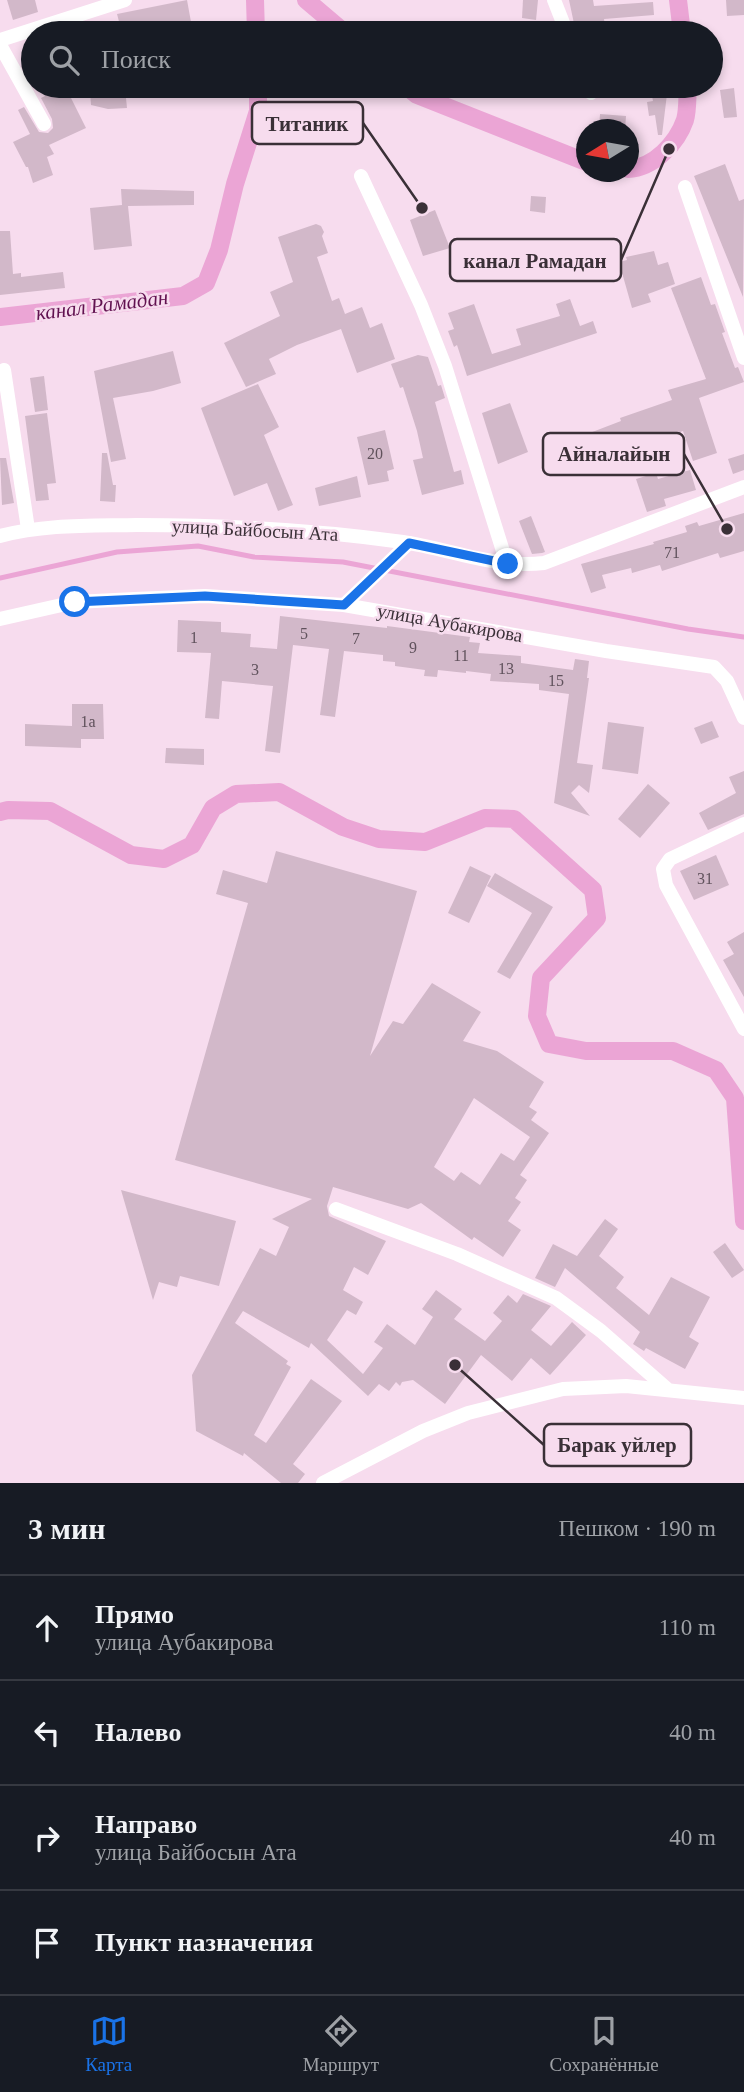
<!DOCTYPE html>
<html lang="ru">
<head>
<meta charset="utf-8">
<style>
	body { margin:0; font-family:Georgia,serif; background:#20242c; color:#f1f3f6 }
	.compass { position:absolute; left:576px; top:119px; width:63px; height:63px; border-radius:50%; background:#171b24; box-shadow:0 4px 10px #0003; rotate:259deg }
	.stop { position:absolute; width:21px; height:21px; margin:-16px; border:5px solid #1a73e8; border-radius:50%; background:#fff }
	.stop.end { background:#1a73e8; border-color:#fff; box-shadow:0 2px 7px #0008 }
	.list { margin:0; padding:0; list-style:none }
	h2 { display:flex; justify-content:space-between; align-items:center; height:91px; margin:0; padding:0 28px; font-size:30px }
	h2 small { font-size:23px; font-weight:400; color:#9ea1a6 }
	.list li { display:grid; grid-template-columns:46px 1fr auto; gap:21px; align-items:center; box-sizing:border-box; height:105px; padding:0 28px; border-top:2px solid #363941 }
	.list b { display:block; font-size:26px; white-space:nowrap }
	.list p { margin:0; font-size:23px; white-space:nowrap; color:#9ea1a6 }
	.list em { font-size:23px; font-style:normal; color:#9ea1a6 }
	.icon { flex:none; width:38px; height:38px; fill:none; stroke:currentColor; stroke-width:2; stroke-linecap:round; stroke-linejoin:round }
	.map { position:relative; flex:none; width:744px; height:1483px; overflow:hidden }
	.search { position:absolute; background:#171b24; box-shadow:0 4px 10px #0003; left:21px; right:21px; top:21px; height:77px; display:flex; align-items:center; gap:18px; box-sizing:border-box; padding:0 24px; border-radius:38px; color:#9ea1a6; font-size:26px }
	.sheet { height:511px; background:#171b24 }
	nav { display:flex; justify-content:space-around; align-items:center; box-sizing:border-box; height:98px; border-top:2px solid #363941; background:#171b24; font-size:19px; color:#9ea1a6 }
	nav a { display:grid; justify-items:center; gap:4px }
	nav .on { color:#1a73e8 }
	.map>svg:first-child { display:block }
</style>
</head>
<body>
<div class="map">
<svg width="744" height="1483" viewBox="0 0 744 1483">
	<rect width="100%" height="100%" fill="#f7dcee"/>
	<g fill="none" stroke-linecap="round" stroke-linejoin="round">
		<path stroke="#eba5d5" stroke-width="5" d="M0 578 117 552 198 546 254 557 343 562 688 629 744 637"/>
		<g stroke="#eba5d5" stroke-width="18">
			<path d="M255 0 256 33"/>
			<path d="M306 0 345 33"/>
			<path d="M678 0 682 33"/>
			<path d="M406 86 417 95 586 162"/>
			<path d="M628 169C654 168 677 143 685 120 688 110 687 96 688 86"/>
			<path d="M0 317 183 296 206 283 219 250 235 184 258 111V86"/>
			<path d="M0 812 8 810 50 811 131 855 164 859 192 845 213 808 236 794 279 792 343 827 379 839 425 842 485 818 514 819 593 890 597 918 541 978 537 1016 549 1044 586 1051H673L716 1070 735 1098 744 1221"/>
		</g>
	</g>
	<g fill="#d2b8c9" fill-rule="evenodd">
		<path d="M7 0H35L38 12 13 20Z"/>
		<path d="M187 0 193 33H150L149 30 122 33 117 14Z"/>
		<path d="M523 0H538L536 20 522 18Z"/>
		<path d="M569 0H593L594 6 653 2 654 15 604 19 606 33H576Z"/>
		<path d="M726 0H744V15L727 16Z"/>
		<path d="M40 86H65L86 128 49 145 54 154 47 157 53 175 33 183 28 167H26L13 142 30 134 18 110 24 107 39 132 48 133 53 128 52 119 41 98 45 96Z"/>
		<path d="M650 86H668L662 135H658L655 115 649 116 647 102 653 101Z"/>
		<path d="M125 88 127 108 108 109 91 105 90 91Z"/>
		<path d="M734 88 737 117 724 118 720 90Z"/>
		<path d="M600 114 626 116 625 130 599 127Z"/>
		<path d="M725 164 739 201 744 199 743 297 694 176Z"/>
		<path d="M121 189 194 191V205L128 206 132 246 94 250 90 208 122 205Z"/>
		<path d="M531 196 546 197 545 213 530 211Z"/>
		<path d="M435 210 450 248 423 256 410 220Z"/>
		<path d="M316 224 321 226 324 232 322 236 328 253 317 257 332 301 339 298 345 314 362 307 370 328 382 323 395 359 357 373 341 329 297 345 269 359 276 374 246 387 224 343 280 316 270 292 293 282 278 237Z"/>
		<path d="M0 231H10L13 274 21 273V277L63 272 65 288 0 295Z"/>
		<path d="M654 251 658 265 668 262 675 284 648 294 651 302 632 308 619 262 627 260 626 257Z"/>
		<path d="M701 277 711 305 715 304 725 332 722 333 735 368 738 367 744 382 699 398 717 453 693 461 683 431 632 450 626 433 596 444 602 459 571 471 561 444 621 421 620 418 672 400 668 390 706 379 671 288Z"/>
		<path d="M570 299 580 326 593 321 597 333 467 376 457 345 454 347 448 331 454 329 448 313 474 304 492 354 521 345 516 329 560 316 556 304Z"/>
		<path d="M173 351 181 383 153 391 113 398 126 459 111 462 94 371Z"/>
		<path d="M418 355 428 357 438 386 441 385 445 398 435 402 454 472 461 470 464 484 422 495 413 460 423 458 417 431 403 387 400 388 391 364Z"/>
		<path d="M44 376 48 410 35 412 30 378Z"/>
		<path d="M258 384 279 427 264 435 293 505 278 511 267 483 234 496 201 408Z"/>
		<path d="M510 403 528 452 498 464 482 413Z"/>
		<path d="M47 413 56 483 47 484 49 500 36 501 25 416Z"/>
		<path d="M385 430 394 469 387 471 389 481 368 485 357 437Z"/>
		<path d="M102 453H107L113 485H116L115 502 100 501Z"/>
		<path d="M744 454V470L733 474 728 459Z"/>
		<path d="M0 458H6L14 503 2 505Z"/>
		<path d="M690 470 696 490 664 499 666 506 647 512 636 479 656 473 658 479Z"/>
		<path d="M357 476 361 497 319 506 315 488Z"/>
		<path d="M744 513V551L720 558 718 553 662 571 660 565 632 573 631 568 602 575 606 588 591 593 581 564 654 544 653 542 687 532 685 526 697 522 699 526Z"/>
		<path d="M531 516 545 552 542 553 532 554 519 521Z"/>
		<path d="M280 616 387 628V626L470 637 469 642 480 643 478 653 521 656V663L573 670 575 659 589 661 587 678H589L577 763 593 765 589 793 579 785 571 793 590 816 554 803 569 694 539 690V684L490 681 491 674 466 671V673L438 670 437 677 424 676 425 670 395 666V662L383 661V655L344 651 335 717 320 715 329 649 293 645 280 753 265 751 273 686 222 681 219 719 205 718 211 653 177 652 178 620 221 622V632L251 634 250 647 277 649Z"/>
		<path d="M72 704H103L104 739H81V748L25 746V724L72 726Z"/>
		<path d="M712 721 719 737 701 744 694 728Z"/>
		<path d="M608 722 644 727 638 774 602 769Z"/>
		<path d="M166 748 204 749V765L165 763Z"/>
		<path d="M744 771V814L708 830 699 813 736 793 729 777Z"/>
		<path d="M648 784 670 803 640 838 618 819Z"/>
		<path d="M276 851 417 891 370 1056 393 1021 403 1024 432 983 481 1012 463 1041 497 1051 544 1082 529 1107 537 1112 531 1120 549 1133 520 1175 527 1180 515 1198 521 1202 508 1221 521 1230 503 1257 474 1237 472 1240 421 1203 408 1209 333 1187 327 1206 329 1216 386 1241 368 1275 354 1267 343 1290 363 1302 356 1315 347 1310 327 1340 363 1374 383 1348 374 1342 387 1324 415 1345 433 1317 422 1309 436 1290 462 1309 454 1319 485 1341 502 1321 493 1313 508 1295 517 1303 523 1294 551 1306 531 1330 551 1346 572 1322 586 1335 550 1375 531 1358 512 1381 481 1355 445 1404 413 1380 402 1382 400 1386 396 1382 389 1391 379 1384 368 1396 311 1343 309 1348 243 1311 235 1323 288 1361 286 1364 291 1367 254 1435 266 1443 311 1379 342 1401 293 1464 305 1474 298 1483H281L244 1453 243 1456 196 1431 192 1375 260 1248 276 1256 289 1227 272 1219 312 1199 175 1160 248 903 216 894 223 870 267 883ZM474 1098 530 1137 514 1161 501 1153 480 1185 461 1172 454 1181 434 1167Z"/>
		<path d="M716 855 729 885 694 900 680 871Z"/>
		<path d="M470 866 491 876 469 923 448 913Z"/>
		<path d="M495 873 553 907 510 979 497 972 532 913 487 886Z"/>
		<path d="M744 932V997L723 960 734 954 727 942Z"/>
		<path d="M121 1190 236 1221 219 1286 180 1276 177 1287 159 1282 153 1300Z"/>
		<path d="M605 1219 618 1229 599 1256 624 1277 616 1288 649 1315 671 1277 710 1297 689 1337 699 1343 685 1369 646 1348 644 1351 633 1344 640 1332 565 1268 555 1287 535 1278 553 1244 577 1256Z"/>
		<path d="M725 1243 744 1270 732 1278 713 1252Z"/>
	</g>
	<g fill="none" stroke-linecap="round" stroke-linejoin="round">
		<g stroke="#fff" stroke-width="14">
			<path d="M554 0 567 33"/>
			<path d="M0 40 125 0"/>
			<path d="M0 45 44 124"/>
			<path d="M588 86 591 93"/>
			<path d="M361 176 421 305 445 366 507 564"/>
			<path d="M685 187 744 358"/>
			<path d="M4 370 28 529"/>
			<path d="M0 536C45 524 91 526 137 525 226 525 315 530 403 542 450 549 496 569 544 563L744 487"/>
			<path d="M344 605 409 543"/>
			<path d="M0 619 75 602 135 599 205 596 344 605 606 651 714 667 727 681 744 718"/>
			<path d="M744 824 670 859 663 869 666 885 744 1029"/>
			<path d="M336 1209 457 1254 556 1298 601 1331 666 1388"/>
			<path d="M323 1483 423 1431 468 1413 563 1389 626 1386 744 1398"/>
		</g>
	</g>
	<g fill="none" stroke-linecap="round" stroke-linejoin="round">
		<path stroke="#1a73e8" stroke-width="9" d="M75 602 205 596 344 605 409 543 508 564"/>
	</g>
	<g text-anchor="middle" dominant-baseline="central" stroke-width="5" stroke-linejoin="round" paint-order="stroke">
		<g font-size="16" fill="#60525c">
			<text x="375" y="453">20</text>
			<text x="672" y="552">71</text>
			<text x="304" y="633">5</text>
			<text x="194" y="637">1</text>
			<text x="356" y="638">7</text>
			<text x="413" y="647">9</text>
			<text x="461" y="655">11</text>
			<text x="506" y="668">13</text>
			<text x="255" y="669">3</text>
			<text x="556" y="680">15</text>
			<text x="88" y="721">1а</text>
			<text x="705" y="878">31</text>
		</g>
		<g font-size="19" fill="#3a3037" stroke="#f7dcee">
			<text transform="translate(255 530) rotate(3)">улица Байбосын Ата</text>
			<text transform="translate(450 623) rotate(10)">улица Аубакирова</text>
		</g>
		<g font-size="21" font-style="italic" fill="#611150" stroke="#f7dcee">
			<text transform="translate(102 305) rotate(-7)">канал Рамадан</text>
		</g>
	</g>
	<path fill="none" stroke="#3a3037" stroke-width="2.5" d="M422 208L363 123M669 149L621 260M727 529L684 454M455 1365L544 1445"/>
	<g fill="#3a3037" stroke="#f7dcee" stroke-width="2.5">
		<circle cx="422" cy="208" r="7"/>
		<circle cx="669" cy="149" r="7"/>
		<circle cx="727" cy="529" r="7"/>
		<circle cx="455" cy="1365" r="7"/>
	</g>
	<g fill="#f7dcee" stroke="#3a3037" stroke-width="2.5">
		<rect x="252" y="102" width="111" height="42" rx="7"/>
		<rect x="450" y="239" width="171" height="42" rx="7"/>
		<rect x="543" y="433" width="141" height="42" rx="7"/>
		<rect x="544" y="1424" width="147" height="42" rx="7"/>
	</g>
	<g font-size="21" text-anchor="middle" font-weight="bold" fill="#3a3037">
		<text x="307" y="131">Титаник</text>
		<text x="535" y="268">канал Рамадан</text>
		<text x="614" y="461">Айналайын</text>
		<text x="617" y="1452">Барак уйлер</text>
	</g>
</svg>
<svg class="compass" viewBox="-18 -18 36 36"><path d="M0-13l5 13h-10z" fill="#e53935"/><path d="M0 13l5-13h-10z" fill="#9ea1a6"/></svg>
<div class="stop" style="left:75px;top:602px"></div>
<div class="stop end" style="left:508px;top:564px"></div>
<div class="search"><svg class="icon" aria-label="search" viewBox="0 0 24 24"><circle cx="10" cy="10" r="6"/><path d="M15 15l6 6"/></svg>Поиск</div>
</div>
<section class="sheet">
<h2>3 мин<small>Пешком · 190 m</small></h2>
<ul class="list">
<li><svg class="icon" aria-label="ahead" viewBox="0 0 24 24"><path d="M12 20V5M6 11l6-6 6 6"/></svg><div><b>Прямо</b><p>улица Аубакирова</p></div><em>110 m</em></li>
<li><svg class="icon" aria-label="left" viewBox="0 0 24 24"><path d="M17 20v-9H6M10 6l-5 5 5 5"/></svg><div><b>Налево</b></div><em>40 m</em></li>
<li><svg class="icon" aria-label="right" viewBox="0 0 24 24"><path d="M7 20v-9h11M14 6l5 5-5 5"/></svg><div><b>Направо</b><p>улица Байбосын Ата</p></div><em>40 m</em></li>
<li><svg class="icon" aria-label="arrive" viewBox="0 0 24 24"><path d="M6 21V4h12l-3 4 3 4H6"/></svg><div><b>Пункт назначения</b></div></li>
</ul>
</section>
<nav>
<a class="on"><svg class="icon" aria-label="map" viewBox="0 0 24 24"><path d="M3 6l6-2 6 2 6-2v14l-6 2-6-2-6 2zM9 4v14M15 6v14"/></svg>Карта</a>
<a><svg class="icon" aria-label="directions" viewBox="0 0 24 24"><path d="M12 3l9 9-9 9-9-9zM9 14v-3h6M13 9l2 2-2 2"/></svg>Маршрут</a>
<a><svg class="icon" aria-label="saved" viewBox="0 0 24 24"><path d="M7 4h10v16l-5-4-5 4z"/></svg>Сохранённые</a>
</nav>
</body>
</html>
